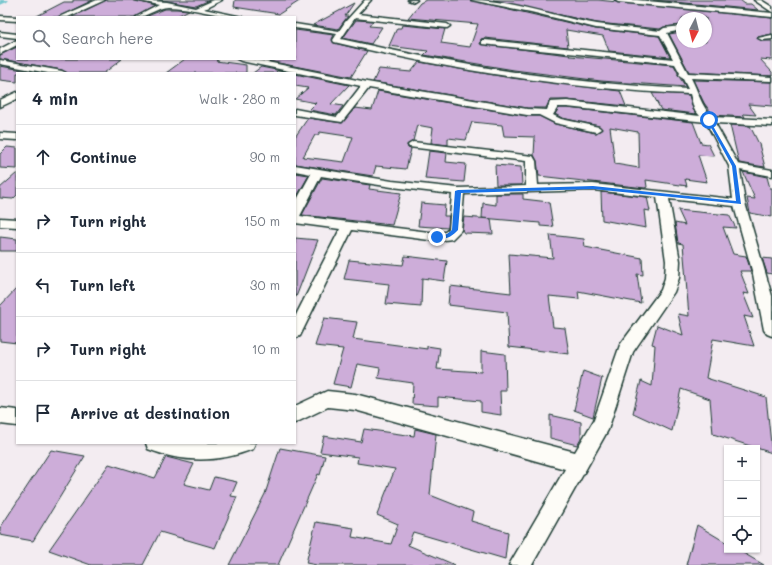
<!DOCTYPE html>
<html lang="en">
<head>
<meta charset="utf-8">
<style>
	body { margin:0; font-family:Mali,sans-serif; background:#f6f6f7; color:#1f2937 }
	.controls { position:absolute; right:12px; bottom:12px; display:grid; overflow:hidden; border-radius:0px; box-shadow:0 1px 3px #0004 }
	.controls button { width:36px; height:36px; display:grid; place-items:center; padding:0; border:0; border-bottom:1px solid #e0e1e3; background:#fff; color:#1f2937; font:20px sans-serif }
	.compass { position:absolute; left:676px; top:12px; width:36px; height:36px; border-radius:50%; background:#fff; box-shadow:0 1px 3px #0004; rotate:187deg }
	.stop { position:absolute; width:12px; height:12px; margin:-9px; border:3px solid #1a73e8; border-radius:50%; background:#fff }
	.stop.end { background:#1a73e8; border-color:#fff; box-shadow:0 1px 4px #0008 }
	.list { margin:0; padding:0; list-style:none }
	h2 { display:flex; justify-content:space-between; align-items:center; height:52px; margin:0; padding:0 16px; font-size:17px }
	h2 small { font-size:13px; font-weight:400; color:#747a83 }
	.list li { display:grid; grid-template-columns:26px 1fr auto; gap:12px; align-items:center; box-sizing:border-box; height:64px; padding:0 16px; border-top:1px solid #e0e1e3 }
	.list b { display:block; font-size:15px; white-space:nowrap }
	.list em { font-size:13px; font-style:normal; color:#747a83 }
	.icon { flex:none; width:22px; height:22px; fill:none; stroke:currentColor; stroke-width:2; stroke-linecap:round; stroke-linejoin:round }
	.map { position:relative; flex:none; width:772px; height:565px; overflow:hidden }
	.search { position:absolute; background:#fff; box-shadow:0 1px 3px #0004; left:16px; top:16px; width:280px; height:44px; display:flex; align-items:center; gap:10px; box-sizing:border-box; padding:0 14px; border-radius:0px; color:#747a83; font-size:15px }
	.panel { position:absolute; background:#fff; box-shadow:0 1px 3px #0004; left:16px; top:72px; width:280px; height:372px; border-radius:0px }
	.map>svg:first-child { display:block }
</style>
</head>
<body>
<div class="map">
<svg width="772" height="565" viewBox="0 0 772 565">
	<rect width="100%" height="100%" fill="#f3ecf1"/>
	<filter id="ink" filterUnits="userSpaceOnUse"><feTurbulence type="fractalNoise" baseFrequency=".025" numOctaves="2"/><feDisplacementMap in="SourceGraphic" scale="8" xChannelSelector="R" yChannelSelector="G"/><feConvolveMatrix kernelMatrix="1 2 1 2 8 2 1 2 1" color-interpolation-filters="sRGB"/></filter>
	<g filter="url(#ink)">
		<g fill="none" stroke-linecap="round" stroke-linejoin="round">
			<path fill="#76c7ce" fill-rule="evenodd" d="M0 0H9L7 2 0 5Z"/>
		</g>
		<g fill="#cdadd9" stroke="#1f3d34" fill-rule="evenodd">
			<path d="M73 0H93L58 17H35L64 2H73Z"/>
			<path d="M106 0H134L155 6 135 17H72Z"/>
			<path d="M159 0H210L196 6Z"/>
			<path d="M235 0H301L279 14 234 7Z"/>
			<path d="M426 0H470L596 29 659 36 670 57 609 51 603 36 566 30 568 47 485 38 481 39 480 44 569 55 570 56 674 65 678 73V75L686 87 601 81 514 70 424 55 428 51 389 46 397 28H401L402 25 445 29 441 43 470 47 478 24 408 18 420 3Z"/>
			<path d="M493 0H598L772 18V34L758 37 757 38 762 41H772V60L760 59 772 72V76L689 72 669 34 682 32V42H706V18H682V25L664 27 660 29 597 23Z"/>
			<path d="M653 0H740L745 4H751L758 10Z"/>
			<path d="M354 3 345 16H348L338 29 313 25Z"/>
			<path d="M165 9H177L189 10 175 17H145Z"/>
			<path d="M356 20 373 21 369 26 382 27 371 44 343 38Z"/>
			<path d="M295 30 334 35 332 39 334 43 367 51 351 77 268 61 270 59H295Z"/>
			<path d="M17 47V59H122L104 73H67L62 70 0 59V55Z"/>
			<path d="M185 59H219L216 61 246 65V73H166Z"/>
			<path d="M419 62 511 78 620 91 626 106 567 100H550L546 108H527L373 82 379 69 411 72Z"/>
			<path d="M0 66 40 73H17V82L0 80Z"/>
			<path d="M261 67 291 73 277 71 275 73H253Z"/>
			<path d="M295 74 349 85 331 104 343 106 336 115 309 110 316 103 295 99 308 88 295 86Z"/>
			<path d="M693 80 772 82V106L748 104 756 115 743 114 745 117 713 115 704 103Z"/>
			<path d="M378 91 527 116H539L555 124 596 133 602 129 599 126 562 118 555 114 559 108H567L693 122 701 143 708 144 714 156 698 155 707 182 685 179 687 186 646 180 647 187 645 188 539 176 537 161 534 155 535 137 504 136 502 125 472 122 466 140 448 138V145L431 143 433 128 417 125 413 141 407 145 408 148 411 149 406 169 376 166 373 176 295 164V137L308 118 342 123 355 108 372 110ZM610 127 638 132 639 168 615 164ZM320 132 353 137 344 162 303 157 315 135H318Z"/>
			<path d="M652 93 689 95 693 109 696 114 661 110Z"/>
			<path d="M730 125 750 126 759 144 765 167 739 163Z"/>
			<path d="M7 147 17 148V169L0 168V154Z"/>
			<path d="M429 151 447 153 446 162 466 164 464 182 425 179Z"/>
			<path d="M495 165 521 167 522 185H496Z"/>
			<path d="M743 172 767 177 770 188H772V217L750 213 747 198 755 199Z"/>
			<path d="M17 173V195L13 199 0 198V188Z"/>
			<path d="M295 173 309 175 295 200Z"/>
			<path d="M322 178 370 185 369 189 401 193 392 225 302 215Z"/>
			<path d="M601 192 647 197 650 211 644 210 646 228 602 220Z"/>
			<path d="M496 194H523V199L549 202 553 227 540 226V223L482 218 483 203 496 205Z"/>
			<path d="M421 203 445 205 444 216H449L448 228 418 226Z"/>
			<path d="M678 210 729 215 736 228 723 227 733 254 746 256 751 271H740L749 294 743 293 753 318 744 316 754 346 713 339 706 378 766 397 772 453 713 434 710 399 681 389 672 431 633 413 641 381 652 386 655 345 652 344 657 325 683 335 678 314 689 316 683 244 678 243 675 223 685 225Z"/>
			<path d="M464 217 491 219 493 234 464 233 462 230Z"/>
			<path d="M550 235 584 239 585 247 642 258 643 275 637 274 641 303 578 291 579 299 549 296 553 327 565 328 569 354 509 347 507 312 448 305 450 286 511 293 509 254 553 258Z"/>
			<path d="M0 237 17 239V251H0Z"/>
			<path d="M295 238 318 240 296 297H295Z"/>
			<path d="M405 256 447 261 444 281 422 278 421 307 386 304 389 284 344 279 349 260 403 265Z"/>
			<path d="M762 258 772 259V274L767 273Z"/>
			<path d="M17 288V343L0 341V306Z"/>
			<path d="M324 318 357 322 353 339 427 349V346L440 348 437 369 481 372V351L505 354 506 391H500L501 415 481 412V401L438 397V406L412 404 413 383 378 378 380 368 357 364 351 387 333 384 343 349 315 346Z"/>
			<path d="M583 371 602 378 593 417 574 410Z"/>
			<path d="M550 415 581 422V438L577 445 550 438Z"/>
			<path d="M364 429 414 436 415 429 436 434 430 495 473 512 471 521 508 532 505 559 413 532 408 545 455 565H317L306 563 316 522 354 528 352 537 391 544 398 524 377 515 395 469 357 463 358 457 320 452 324 436 361 442Z"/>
			<path d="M280 448 325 456 320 475 318 474 278 565H229L265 494Z"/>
			<path d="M51 450 85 456 33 541 0 535V528Z"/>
			<path d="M166 457 194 464 184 484 209 490 214 477 237 482 231 496 237 497 215 548 160 532 143 565H91L49 550 109 464 155 478Z"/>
			<path d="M697 525 727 543V550H738L764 565H686Z"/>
		</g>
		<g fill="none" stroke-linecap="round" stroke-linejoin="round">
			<defs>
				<g id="minor">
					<path d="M97 0H105L68 17H59Z"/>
					<path d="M135 0 167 2 196 8 214 0H222L204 9 242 17C217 17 193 7 168 7 158 7 148 17 136 17L159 5Z"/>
					<path d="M365 0H371L358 14 447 24 450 26 447 28 355 18 341 39C455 65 571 84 688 89L682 77 679 75 680 73 675 64 482 44V40H485L673 59 660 35 596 28 531 12 471 0C514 0 554 17 597 24 618 27 639 28 660 31L664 28 682 26V30L667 33 688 73 772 77V81L691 78C698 91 701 106 712 117L772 120V126L715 123 738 164 772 170V176L740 170 745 203 772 296V336L767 334 764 330 753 274 734 206 669 199 680 261 679 278 674 292 633 352 608 430 532 565H509L565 469 355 410 328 407 295 423V406L327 391 355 394 575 452 594 420 620 345 661 290 665 278 666 261 657 197 593 190 464 194 461 230 452 239 437 241 352 230 300 336 295 338V317L340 229 295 223V203L311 174 295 171V165L392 181 458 188 526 186V161L409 147 408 145 413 142 533 156 536 161 538 185 593 184 733 199 729 166 706 122 567 107H558L553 115 561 119 599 127 601 129 596 132 555 123 539 115H527L369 88 342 122 295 115V109L337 117 361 86 241 61 237 59H252L367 82 527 109 547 110 550 102 567 101 700 116 694 109 690 94C570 89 451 70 334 42L333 40 337 34 295 28V24L339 31 345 22ZM321 176 392 187 452 194 449 229 445 232 437 233 300 216Z"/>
					<path d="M408 0H417L414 2Z"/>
					<path d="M615 0H637L772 13V17L618 2Z"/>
					<path d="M754 0H761L772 7V12Z"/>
					<path d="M0 16 17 17V21L0 20Z"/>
					<path d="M0 32 17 34V38L0 36Z"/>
					<path d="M772 35V39L762 40 758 38Z"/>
					<path d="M17 40V45L0 54V49Z"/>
					<path d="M0 60 62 71 66 73H48L0 64Z"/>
					<path d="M17 92V99L0 107V100Z"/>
					<path d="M0 133 17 134V140L0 139Z"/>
					<path d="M0 218 17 219V227L0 226Z"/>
					<path d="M0 408 17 410V426L0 424Z"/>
					<path d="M146 443H255L253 449C218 463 183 463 148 449Z"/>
				</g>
			</defs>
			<use href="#minor" stroke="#1f3d34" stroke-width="3"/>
			<use href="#minor" fill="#fdfcf7" fill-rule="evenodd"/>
		</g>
	</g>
	<path fill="#1a73e8" d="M709 119 736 166 741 204 593 189 461 193 458 230C452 237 442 242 434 237L447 234 452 230 455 191 458 190 593 186 736 201 732 166 707 120Z"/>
</svg>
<div class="controls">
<button>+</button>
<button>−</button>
<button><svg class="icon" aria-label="locate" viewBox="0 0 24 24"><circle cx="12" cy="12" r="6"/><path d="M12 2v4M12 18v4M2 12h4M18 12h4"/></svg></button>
</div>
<svg class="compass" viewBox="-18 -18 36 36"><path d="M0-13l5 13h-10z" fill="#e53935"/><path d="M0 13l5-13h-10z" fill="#747a83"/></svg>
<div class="stop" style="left:709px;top:120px"></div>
<div class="stop end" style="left:437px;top:237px"></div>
<div class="search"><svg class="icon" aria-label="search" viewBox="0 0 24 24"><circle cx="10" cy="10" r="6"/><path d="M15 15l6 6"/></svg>Search here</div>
<section class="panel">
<h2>4 min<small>Walk · 280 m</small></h2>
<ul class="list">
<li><svg class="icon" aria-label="ahead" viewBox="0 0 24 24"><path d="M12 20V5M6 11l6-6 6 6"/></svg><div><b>Continue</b></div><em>90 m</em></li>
<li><svg class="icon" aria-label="right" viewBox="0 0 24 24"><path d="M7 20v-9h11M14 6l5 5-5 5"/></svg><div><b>Turn right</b></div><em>150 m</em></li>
<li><svg class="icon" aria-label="left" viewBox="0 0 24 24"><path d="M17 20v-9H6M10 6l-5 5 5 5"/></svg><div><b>Turn left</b></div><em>30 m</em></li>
<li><svg class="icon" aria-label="right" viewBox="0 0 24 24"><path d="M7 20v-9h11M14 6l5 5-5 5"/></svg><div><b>Turn right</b></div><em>10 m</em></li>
<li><svg class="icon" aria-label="arrive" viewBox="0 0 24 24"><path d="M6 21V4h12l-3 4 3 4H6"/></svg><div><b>Arrive at destination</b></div></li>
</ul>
</section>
</div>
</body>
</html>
